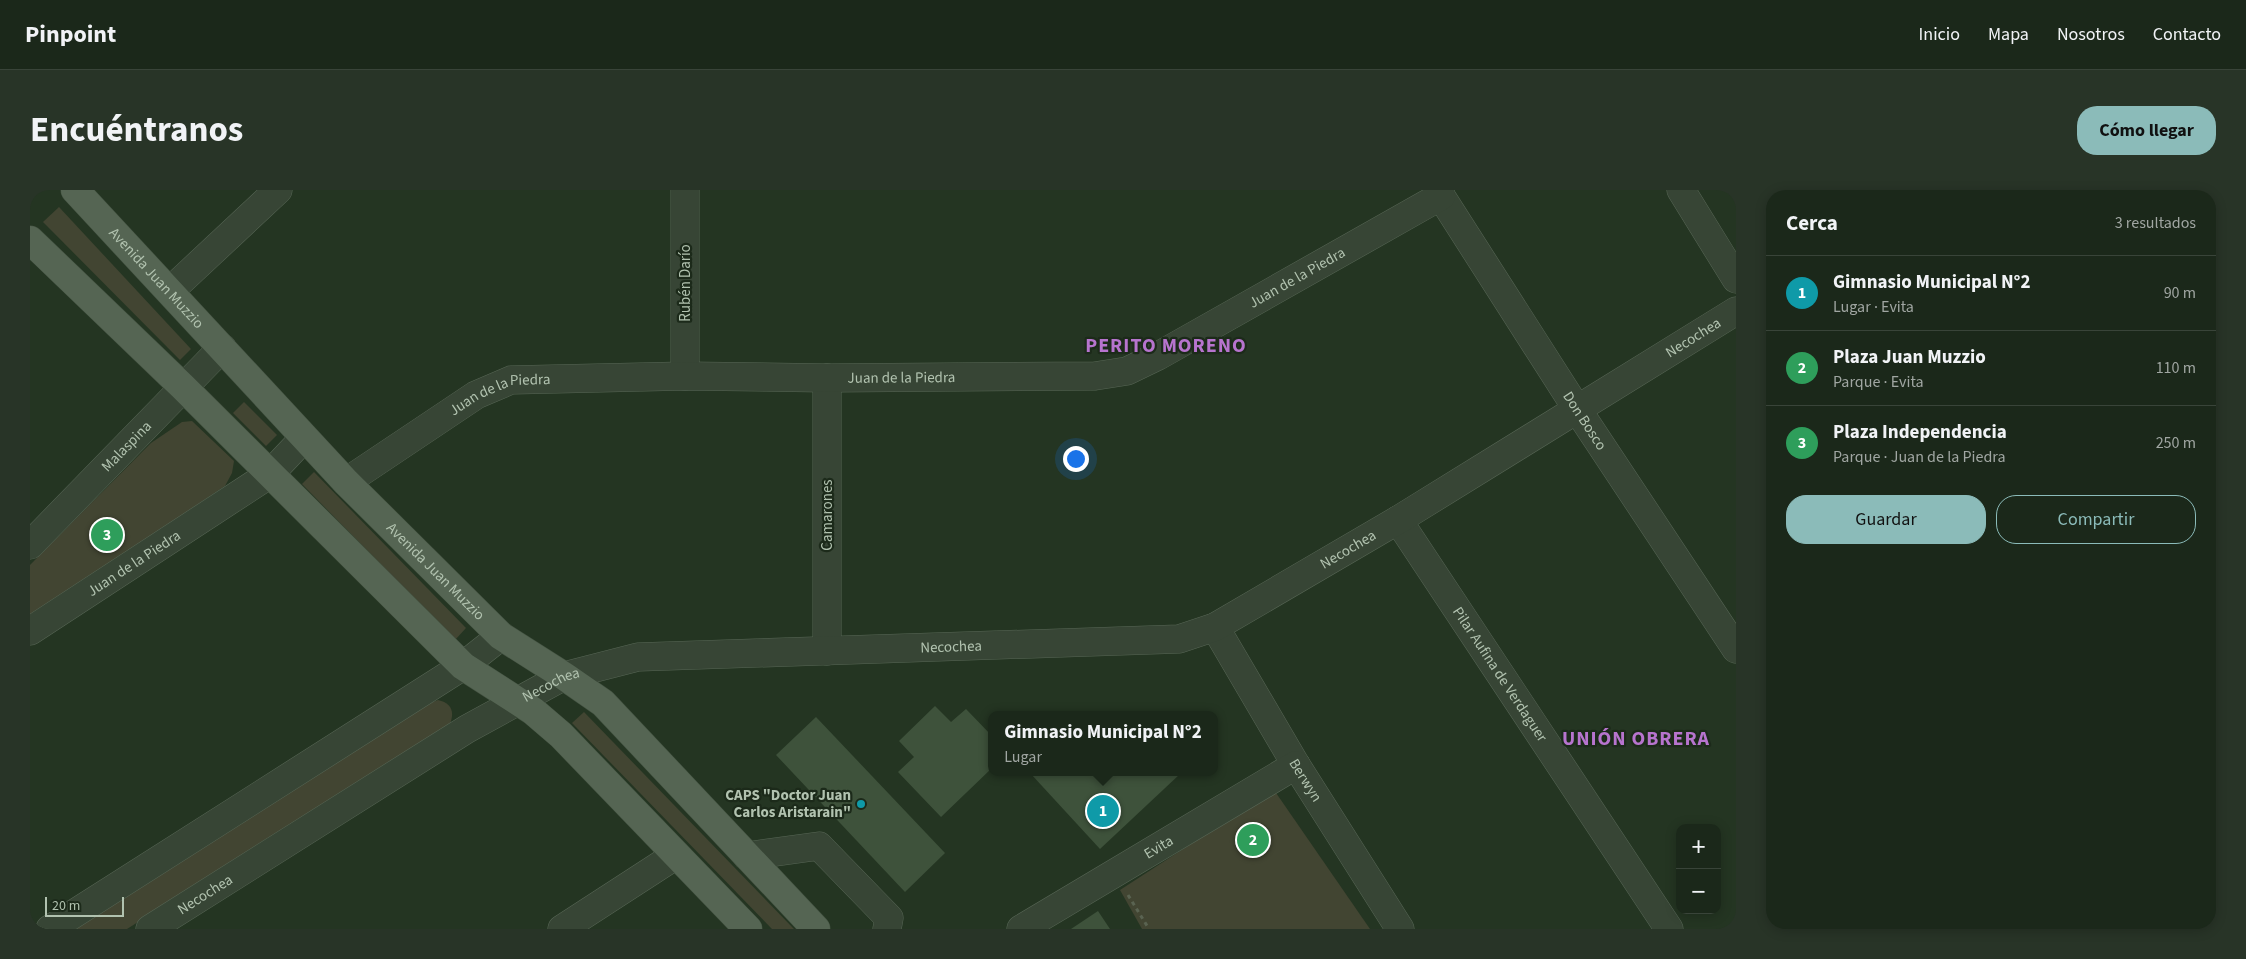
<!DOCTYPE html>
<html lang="es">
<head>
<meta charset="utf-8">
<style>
	body { margin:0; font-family:"Source Sans 3",sans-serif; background:#283427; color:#f1f3f6 }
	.controls { position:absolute; right:15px; bottom:15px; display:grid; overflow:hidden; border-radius:10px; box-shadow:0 2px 12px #0003 }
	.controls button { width:45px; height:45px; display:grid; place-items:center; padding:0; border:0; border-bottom:1px solid #394439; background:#1b281a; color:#f1f3f6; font:25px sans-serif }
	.scale { position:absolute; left:15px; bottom:12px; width:79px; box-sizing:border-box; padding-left:5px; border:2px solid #b1c2af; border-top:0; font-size:14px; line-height:18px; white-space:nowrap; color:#b1c2af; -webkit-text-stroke:4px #1c2a1a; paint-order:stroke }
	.you { position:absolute; left:1045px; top:268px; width:18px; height:18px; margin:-12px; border:4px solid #fff; border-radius:50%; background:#1a73e8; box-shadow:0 0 0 8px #1a73e833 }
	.badge { display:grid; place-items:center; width:32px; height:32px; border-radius:50%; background:#8bbbb9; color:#fff; font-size:16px; font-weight:700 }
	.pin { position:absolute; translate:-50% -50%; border:2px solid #fff; box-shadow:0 1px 5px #0006 }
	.popup { position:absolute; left:958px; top:521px; width:230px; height:65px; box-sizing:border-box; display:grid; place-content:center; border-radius:10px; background:#1b281a; filter:drop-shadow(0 1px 4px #0005); font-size:16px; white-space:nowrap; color:#a0a6a2 }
	.popup b { font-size:19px; color:#f1f3f6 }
	.popup::after { content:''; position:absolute; left:50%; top:100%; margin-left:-10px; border:10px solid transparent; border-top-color:#1b281a }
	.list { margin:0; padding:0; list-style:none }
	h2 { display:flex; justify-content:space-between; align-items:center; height:65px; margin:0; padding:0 20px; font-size:21px }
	h2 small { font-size:16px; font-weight:400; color:#a0a6a2 }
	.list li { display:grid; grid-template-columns:32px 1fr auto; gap:15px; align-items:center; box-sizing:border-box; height:75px; padding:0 20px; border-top:1px solid #394439 }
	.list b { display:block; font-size:19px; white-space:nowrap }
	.list p { margin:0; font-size:16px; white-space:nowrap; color:#a0a6a2 }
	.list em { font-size:16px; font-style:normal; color:#a0a6a2 }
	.actions { display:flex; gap:10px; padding:15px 20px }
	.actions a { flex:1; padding:11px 0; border:1px solid #8bbbb9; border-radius:20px; text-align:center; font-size:18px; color:#8bbbb9 }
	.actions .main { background:#8bbbb9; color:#111 }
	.map { position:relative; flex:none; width:1706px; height:739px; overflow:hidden; border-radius:20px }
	header { display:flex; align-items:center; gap:30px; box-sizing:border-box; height:70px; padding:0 25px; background:#1b281a; border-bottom:1px solid #394439 }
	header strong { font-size:24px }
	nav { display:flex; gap:28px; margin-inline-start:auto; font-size:18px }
	.intro { display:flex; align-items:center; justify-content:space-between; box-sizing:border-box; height:120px; padding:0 30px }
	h1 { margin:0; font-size:35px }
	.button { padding:12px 22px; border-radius:20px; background:#8bbbb9; color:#111; font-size:18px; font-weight:700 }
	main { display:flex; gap:30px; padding:0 30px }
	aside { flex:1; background:#1b281a; border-radius:20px; box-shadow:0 2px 12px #0003 }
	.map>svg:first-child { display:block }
</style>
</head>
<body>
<header>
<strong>Pinpoint</strong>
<nav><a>Inicio</a><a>Mapa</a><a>Nosotros</a><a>Contacto</a></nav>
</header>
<div class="intro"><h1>Encuéntranos</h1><a class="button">Cómo llegar</a></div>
<main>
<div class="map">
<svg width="1706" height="739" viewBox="0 0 1706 739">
	<rect width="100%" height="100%" fill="#243522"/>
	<g fill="#424532">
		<path d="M29 17 161 159 150 170 13 32Z"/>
		<path d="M214 212 247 245 236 256 203 223Z"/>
		<path d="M162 231 204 271 202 283 195 296 0 428V375L121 253 152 232Z"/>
		<path d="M284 282 436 438 425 450 272 294Z"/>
		<path d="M408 510C421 513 425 521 420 534L97 739H44L400 513Z"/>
		<path d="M554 522 764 739H742L542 533Z"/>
		<path d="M1244 600 1340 739H1112L1090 700Z"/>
	</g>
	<g fill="#3e523b">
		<path d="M905 516 921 532 936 519 962 546V578L911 627 868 582 884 567 869 551Z"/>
		<path d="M786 527 915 663 875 702 746 565Z"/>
		<path d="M1003 582H1149L1150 584 1070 659 1001 584Z"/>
		<path d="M1068 721 1080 739H1041Z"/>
	</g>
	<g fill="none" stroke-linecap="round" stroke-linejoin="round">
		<defs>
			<g id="minor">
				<path d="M655 0V186"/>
				<path id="s1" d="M1407 0 1547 219 1706 459"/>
				<path d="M1651 0 1706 89"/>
				<path d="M140 101 248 0"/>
				<path d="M797 188V461"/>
				<path id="s2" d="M316 292 446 205 481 190 655 186 797 188 1065 186 1097 181 1128 166 1411 6"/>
				<path id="s3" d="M1368 330 1639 739"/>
				<path id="s4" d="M0 355 192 158"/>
				<path id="s5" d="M1185 437 1266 575 1370 739"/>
				<path id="s6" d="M0 441 240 284 274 248"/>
				<path d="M717 666 789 656 859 728 857 739"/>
				<path d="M20 739 433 476 471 446"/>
				<path id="s7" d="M120 739 437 539 534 486 608 467 1149 449 1185 437 1368 330 1706 121"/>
				<path d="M532 739 646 665"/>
				<path id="s8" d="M991 739 1266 575"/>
			</g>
			<g id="major">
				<path id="s9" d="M45 0 316 292 471 446 534 486 573 513 786 739"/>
				<path d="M0 50 153 197 433 476 503 521 531 545 718 739"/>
			</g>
		</defs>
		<use href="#minor" stroke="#576655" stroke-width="29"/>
		<use href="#major" stroke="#435241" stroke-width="29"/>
		<path stroke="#5a6351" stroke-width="3" stroke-dasharray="4 4" stroke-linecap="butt" d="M1098 705 1119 739"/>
		<use href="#minor" stroke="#374535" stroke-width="28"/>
		<use href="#major" stroke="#556553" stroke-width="28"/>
	</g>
	<circle fill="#0f9aa8" stroke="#1c2a1a" stroke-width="2" cx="831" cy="614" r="5"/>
	<g text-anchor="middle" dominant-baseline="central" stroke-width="4.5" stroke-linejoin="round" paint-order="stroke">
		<g font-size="15" fill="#b1c2af" stroke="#1c2a1a">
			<text stroke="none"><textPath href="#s9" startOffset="120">Avenida Juan Muzzio</textPath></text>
			<text stroke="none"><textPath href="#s2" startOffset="1005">Juan de la Piedra</textPath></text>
			<text transform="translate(655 93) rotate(-90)">Rubén Darío</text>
			<text stroke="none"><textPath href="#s7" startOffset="1700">Necochea</textPath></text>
			<text stroke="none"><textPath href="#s2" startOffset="585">Juan de la Piedra</textPath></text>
			<text stroke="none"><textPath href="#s2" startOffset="180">Juan de la Piedra</textPath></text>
			<text stroke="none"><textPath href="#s1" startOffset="274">Don Bosco</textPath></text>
			<text stroke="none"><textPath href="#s4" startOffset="138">Malaspina</textPath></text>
			<text transform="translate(797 325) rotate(-90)">Camarones</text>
			<text stroke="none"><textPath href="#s7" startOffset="1295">Necochea</textPath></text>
			<text stroke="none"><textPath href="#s6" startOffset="124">Juan de la Piedra</textPath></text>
			<text stroke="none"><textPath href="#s9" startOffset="525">Avenida Juan Muzzio</textPath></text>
			<text stroke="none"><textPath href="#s7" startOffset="875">Necochea</textPath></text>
			<text stroke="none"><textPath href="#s3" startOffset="185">Pilar Aufina de Verdaguer</textPath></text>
			<text stroke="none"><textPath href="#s7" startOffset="470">Necochea</textPath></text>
			<text stroke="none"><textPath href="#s5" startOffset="178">Berwyn</textPath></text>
			<text stroke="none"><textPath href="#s8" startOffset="160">Evita</textPath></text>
			<text stroke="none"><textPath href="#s7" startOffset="65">Necochea</textPath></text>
		</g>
		<g font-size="15" font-weight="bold" fill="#b1c2af" stroke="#1c2a1a" text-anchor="end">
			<text x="821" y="605">CAPS "Doctor Juan<tspan x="821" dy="17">Carlos Aristarain"</tspan></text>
		</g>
		<g font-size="20" font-weight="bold" letter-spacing="1" fill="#b774ce" stroke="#1c2a1a">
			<text x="1136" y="156">PERITO MORENO</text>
			<text x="1606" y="549">UNIÓN OBRERA</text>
		</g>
	</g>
</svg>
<div class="controls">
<button>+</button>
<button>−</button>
</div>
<div class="scale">20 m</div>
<div class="you"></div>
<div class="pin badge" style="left:1073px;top:621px;background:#0f9aa8">1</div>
<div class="popup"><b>Gimnasio Municipal N°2</b>Lugar</div>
<div class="pin badge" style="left:1223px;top:650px;background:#2e9e5b">2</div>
<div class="pin badge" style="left:77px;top:345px;background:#2e9e5b">3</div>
</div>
<aside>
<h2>Cerca<small>3 resultados</small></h2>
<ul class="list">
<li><span class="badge" style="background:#0f9aa8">1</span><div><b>Gimnasio Municipal N°2</b><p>Lugar · Evita</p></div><em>90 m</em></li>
<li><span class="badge" style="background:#2e9e5b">2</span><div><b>Plaza Juan Muzzio</b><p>Parque · Evita</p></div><em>110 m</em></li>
<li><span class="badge" style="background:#2e9e5b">3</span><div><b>Plaza Independencia</b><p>Parque · Juan de la Piedra</p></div><em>250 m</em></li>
</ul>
<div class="actions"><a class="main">Guardar</a><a>Compartir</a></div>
</aside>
</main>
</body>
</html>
